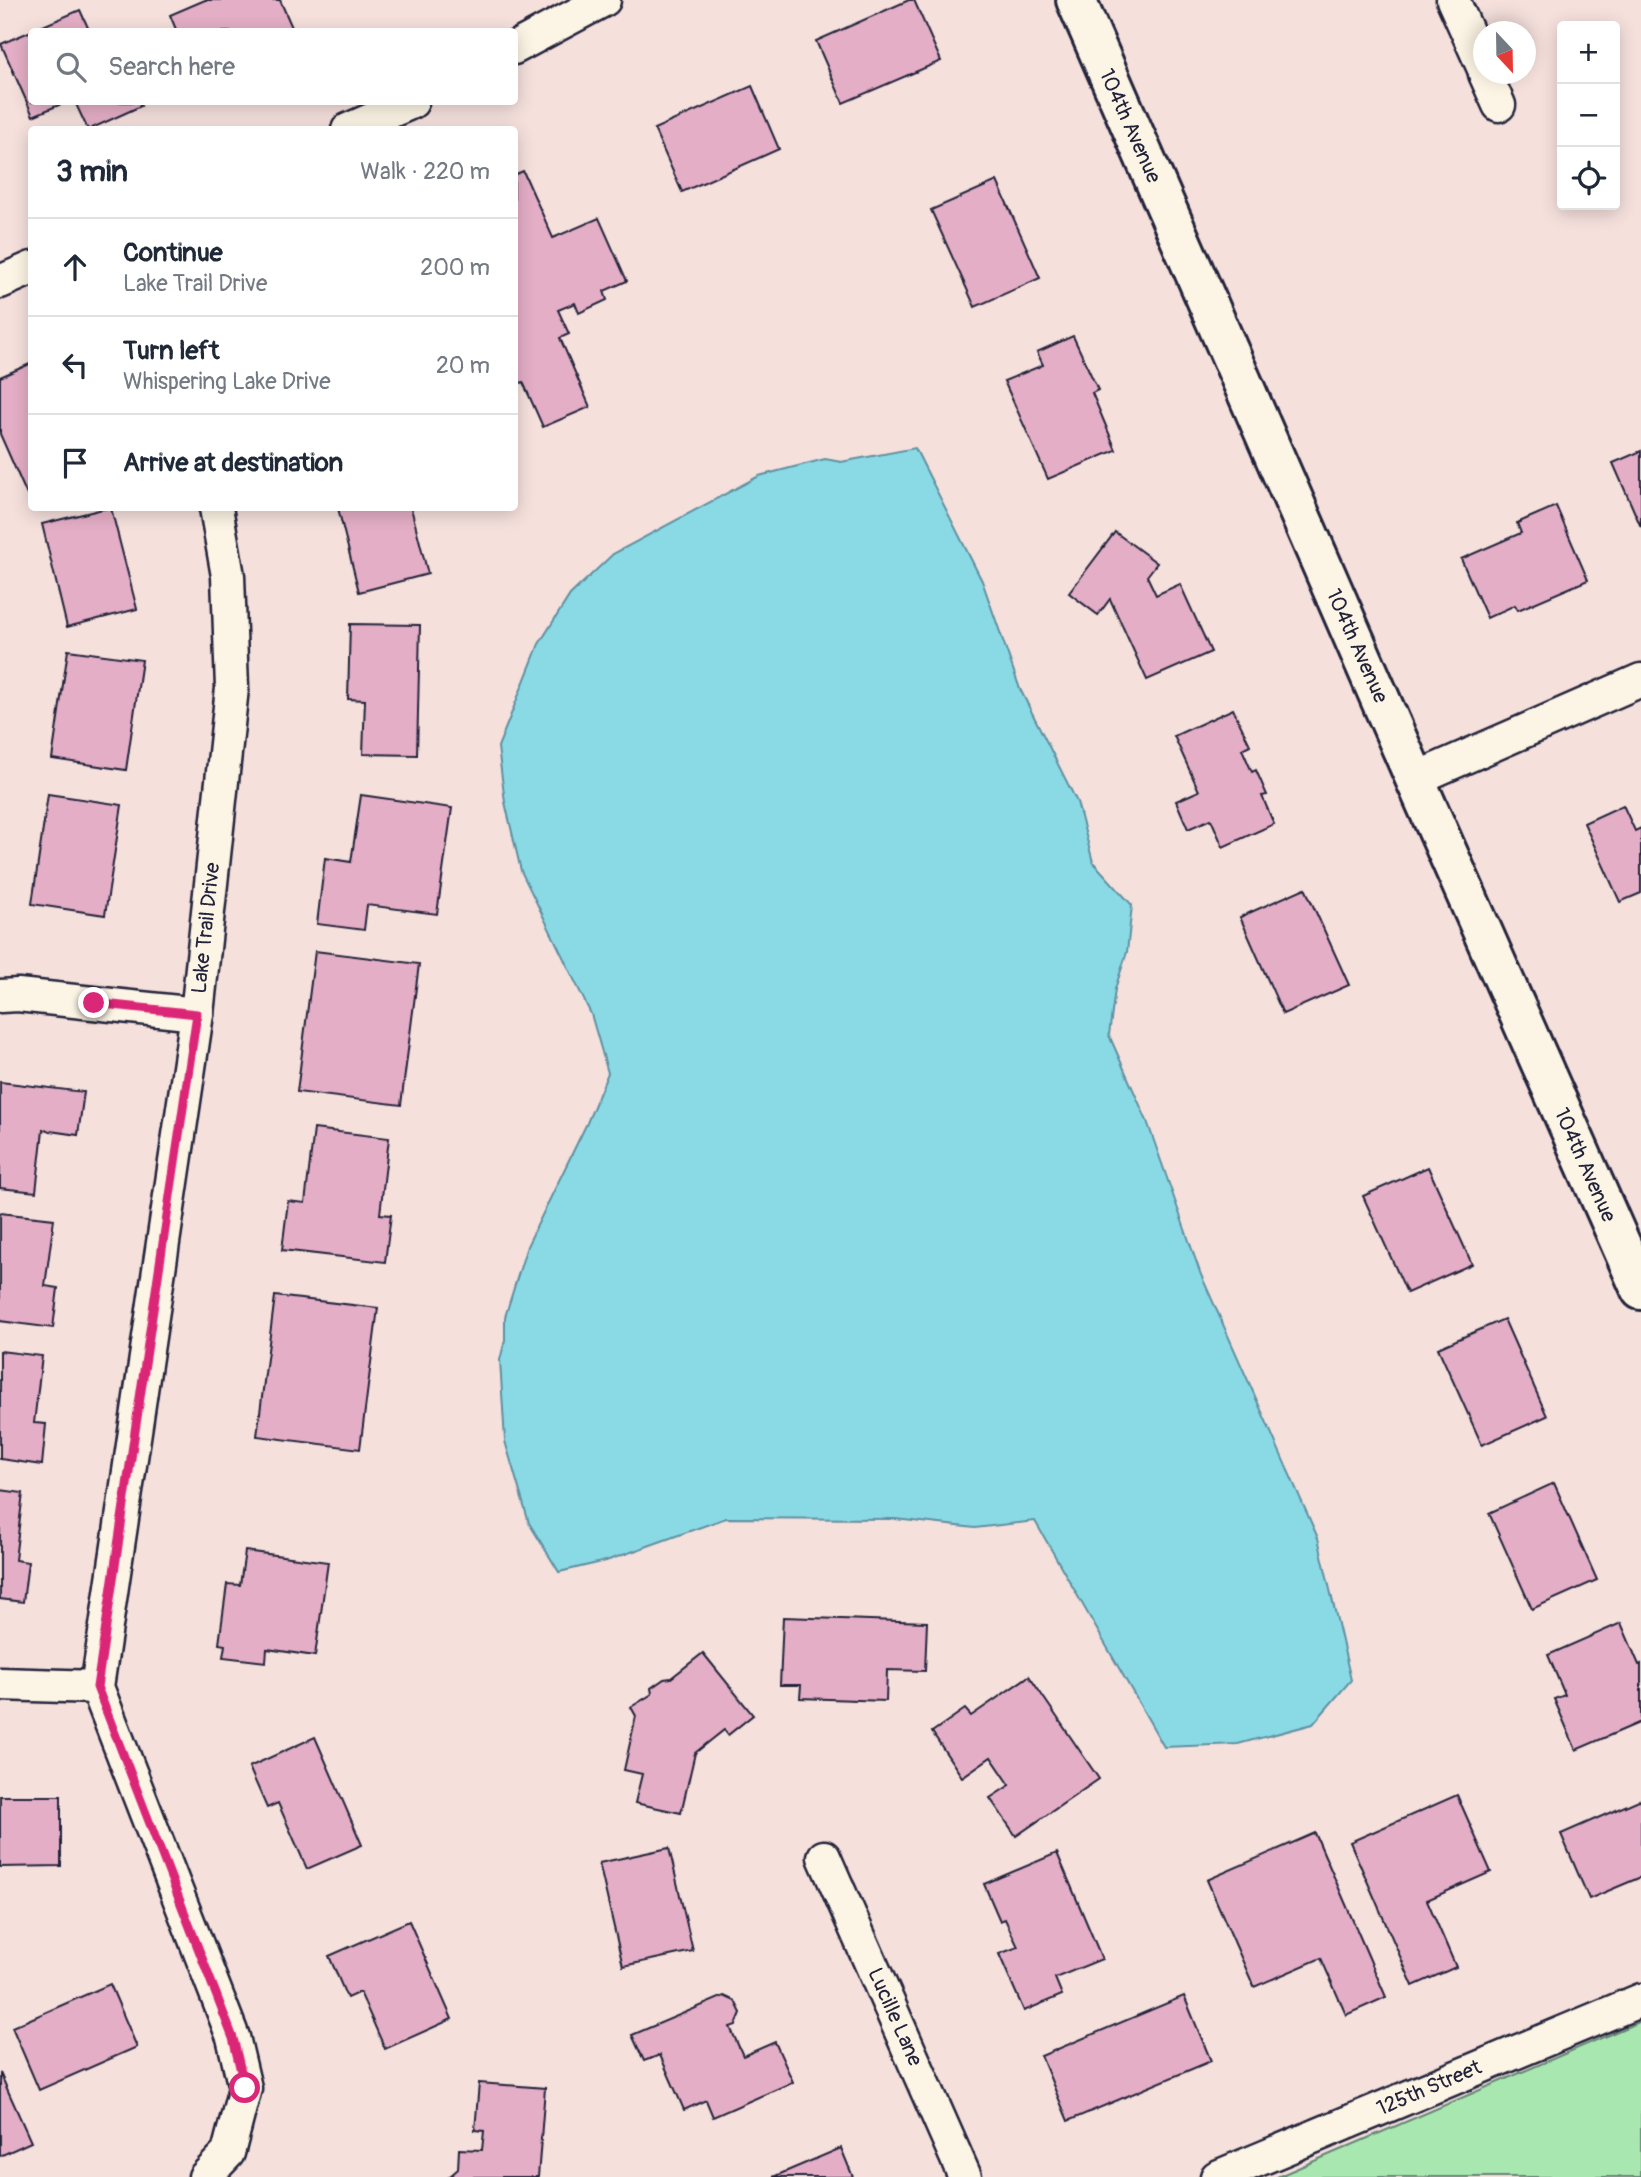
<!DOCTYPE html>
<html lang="en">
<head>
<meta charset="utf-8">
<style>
	body { margin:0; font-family:Pangolin,sans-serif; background:#f6f6f7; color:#1f2937 }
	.controls { position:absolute; right:21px; top:21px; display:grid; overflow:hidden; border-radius:7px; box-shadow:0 4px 18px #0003 }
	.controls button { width:63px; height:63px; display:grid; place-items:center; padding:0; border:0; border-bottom:2px solid #e0e1e3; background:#fff; color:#1f2937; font:35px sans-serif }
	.compass { position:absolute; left:1473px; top:21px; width:63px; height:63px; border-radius:50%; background:#fff; box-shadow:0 4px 18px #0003; rotate:158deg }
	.stop { position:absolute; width:21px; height:21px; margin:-16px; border:5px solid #db2777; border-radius:50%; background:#fff }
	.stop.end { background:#db2777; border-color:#fff; box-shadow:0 2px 7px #0008 }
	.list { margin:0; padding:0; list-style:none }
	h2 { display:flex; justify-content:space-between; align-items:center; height:91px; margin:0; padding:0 28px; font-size:30px }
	h2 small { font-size:23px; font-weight:400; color:#747a83 }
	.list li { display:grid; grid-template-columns:46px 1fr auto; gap:21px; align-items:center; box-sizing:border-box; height:98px; padding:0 28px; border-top:2px solid #e0e1e3 }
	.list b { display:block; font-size:26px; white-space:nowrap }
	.list p { margin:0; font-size:23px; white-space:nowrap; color:#747a83 }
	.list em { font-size:23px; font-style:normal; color:#747a83 }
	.icon { flex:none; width:38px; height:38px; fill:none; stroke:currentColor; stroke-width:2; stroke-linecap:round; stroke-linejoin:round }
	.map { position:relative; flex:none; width:1641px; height:2177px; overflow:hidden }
	.search { position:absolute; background:#fff; box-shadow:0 4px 18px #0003; left:28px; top:28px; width:490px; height:77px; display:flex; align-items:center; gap:18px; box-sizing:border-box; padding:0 24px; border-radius:7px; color:#747a83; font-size:26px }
	.panel { position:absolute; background:#fff; box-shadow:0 4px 18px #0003; left:28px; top:126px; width:490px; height:385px; border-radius:7px }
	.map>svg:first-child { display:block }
</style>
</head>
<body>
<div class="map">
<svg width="1641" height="2177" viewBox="0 0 1641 2177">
	<rect width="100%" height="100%" fill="#f5e0dc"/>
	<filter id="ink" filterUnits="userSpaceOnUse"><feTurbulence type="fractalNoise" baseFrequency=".0143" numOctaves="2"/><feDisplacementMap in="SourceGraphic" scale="14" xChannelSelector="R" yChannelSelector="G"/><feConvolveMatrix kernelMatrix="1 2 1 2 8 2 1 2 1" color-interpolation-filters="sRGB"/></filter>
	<g filter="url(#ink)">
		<path fill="#a8e8b0" stroke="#658576" stroke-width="2" d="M1641 2021V2177H1277Z"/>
		<path fill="#8adae5" stroke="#6090a1" stroke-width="2" d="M915 448 982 581 1020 689 1077 802 1093 862 1132 905 1127 952 1115 989 1109 1035 1147 1121 1201 1275 1318 1538 1351 1680 1313 1724 1238 1744 1164 1747 1035 1521 975 1528 895 1519 726 1518 606 1561 559 1572 529 1523 505 1441 500 1360 505 1340V1317L527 1246 587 1123 608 1073 591 1014 521 871 505 802 498 747 539 644 570 595 613 554 759 476 825 459 841 462Z"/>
		<g fill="#e4aec6" stroke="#22223b" stroke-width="2">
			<path d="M205 0H280L294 32H177L170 15Z"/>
			<path d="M909 0H914L941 61 843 103 816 41Z"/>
			<path d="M80 10 90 32H32V102H66L33 116 1 44Z"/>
			<path d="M752 86 779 149 682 192 654 129Z"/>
			<path d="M75 102H139L141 106 88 130Z"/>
			<path d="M523 171 553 238 599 218 627 281 604 291 607 300 579 313 575 303 558 310 569 334 560 338 590 407 543 427 523 382 514 385V175Z"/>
			<path d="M997 181 1040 278 975 307 931 210Z"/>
			<path d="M1073 336 1098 390 1092 393 1116 450 1048 479 1004 381 1043 365 1037 352Z"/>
			<path d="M32 363V492L27 495 0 434V377Z"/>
			<path d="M1641 451V527L1613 463Z"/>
			<path d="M1556 506 1588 580 1518 610 1515 605 1487 618 1461 559 1521 533 1517 523Z"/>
			<path d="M107 508H111L137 609 67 627 42 524Z"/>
			<path d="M338 508H411L428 574 359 592Z"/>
			<path d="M1115 532 1157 563 1147 576 1156 595 1180 584 1211 652 1147 680 1110 599 1098 615 1069 593Z"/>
			<path d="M350 624 420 625 417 755 363 754 365 700 348 699Z"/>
			<path d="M68 650 142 660 126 770 52 759Z"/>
			<path d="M1233 709 1250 745 1242 749 1252 772 1256 770 1267 795 1262 796 1274 824 1223 847 1211 819 1188 829 1176 801 1199 791 1174 736Z"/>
			<path d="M48 794 122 805 105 915 32 904Z"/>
			<path d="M361 795 452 808 437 914 367 905 364 930 317 924 325 858 351 862Z"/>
			<path d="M1623 805 1635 831 1641 828V893L1620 902 1584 823Z"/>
			<path d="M1305 888 1349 985 1283 1014 1240 917Z"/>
			<path d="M315 951 419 964 401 1105 297 1092Z"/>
			<path d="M0 1082 84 1092 78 1135 43 1130 36 1192 0 1188Z"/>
			<path d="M314 1129 389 1138 380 1214 391 1215 385 1262 282 1250 288 1201 305 1203Z"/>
			<path d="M1428 1167 1472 1264 1407 1293 1363 1196Z"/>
			<path d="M0 1213 54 1219 45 1286 58 1288 53 1328 0 1321Z"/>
			<path d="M275 1296 378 1308 360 1449 257 1436Z"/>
			<path d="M1504 1319 1547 1416 1482 1445 1438 1348Z"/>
			<path d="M0 1351 42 1356 34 1423 46 1424 42 1465 0 1459Z"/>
			<path d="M1554 1483 1597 1580 1532 1609 1489 1513Z"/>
			<path d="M0 1490 23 1493 15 1560 28 1562 23 1602 0 1599Z"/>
			<path d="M245 1551 328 1562 315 1656 267 1649 266 1662 223 1657 225 1645 219 1644 227 1584 240 1585Z"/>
			<path d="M783 1617 927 1622 925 1671 887 1670 886 1701 800 1698 801 1685H780Z"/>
			<path d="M1621 1623 1639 1665 1641 1664V1722L1576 1750 1554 1699 1565 1695 1548 1655Z"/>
			<path d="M703 1653 753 1715 728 1735 724 1730 695 1753 681 1813 635 1803 642 1774 624 1770 636 1716 631 1707 652 1694 651 1688 664 1679 671 1678Z"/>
			<path d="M1029 1676 1099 1779 1016 1836 990 1798 1010 1785 991 1757 962 1777 932 1732 965 1709 971 1716Z"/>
			<path d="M315 1737 362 1845 307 1869 278 1803 267 1808 249 1767Z"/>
			<path d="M1457 1795 1491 1872 1427 1900 1456 1967 1413 1986 1350 1842Z"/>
			<path d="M0 1796H61V1866L0 1867Z"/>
			<path d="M1641 1799V1877L1589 1899 1561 1834Z"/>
			<path d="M1315 1833 1386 1997 1346 2015 1321 1958 1254 1987 1207 1880Z"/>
			<path d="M669 1848 693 1951 623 1966 599 1863Z"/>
			<path d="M1057 1853 1102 1959 1055 1978 1062 1995 1024 2011 999 1954 1018 1947 1005 1919 1000 1921 984 1884Z"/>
			<path d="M409 1921 452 2019 385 2049 360 1992 347 1998 329 1956Z"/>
			<path d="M110 1984 137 2047 39 2090 12 2027Z"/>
			<path d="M724 1996 735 2001 741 2013 736 2025 730 2027 743 2056 775 2042 793 2082 713 2117 706 2100 684 2110 660 2055 644 2061 632 2035Z"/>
			<path d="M1184 1996 1211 2061 1068 2121 1041 2056Z"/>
			<path d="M0 2073 31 2142 0 2156Z"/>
			<path d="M479 2083 545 2088 538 2177H449L458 2169 459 2149 482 2150 484 2131 475 2130Z"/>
			<path d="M841 2148 853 2177H773Z"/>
		</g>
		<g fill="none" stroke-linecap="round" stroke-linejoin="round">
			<defs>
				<g id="minor">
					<path d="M1453 0 1484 69"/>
					<path d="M514 48 604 0"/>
					<path d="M1485 74 1499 105"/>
					<path d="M348 130 412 102"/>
					<path d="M0 282 32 268"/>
					<path d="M1415 779 1641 680"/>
					<path d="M0 996 18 995 197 1014"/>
					<path d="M0 1684 97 1687"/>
					<path d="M824 1857 965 2177"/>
					<path d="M205 2177 228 2153 245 2088 233 2037 97 1687 197 1014 232 688 228 576 216 508"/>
					<path d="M1217 2177 1641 2000"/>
				</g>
				<path id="tertiary" d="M1076 0 1415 779 1641 1290"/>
			</defs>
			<use href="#minor" stroke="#22223b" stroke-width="37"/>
			<use href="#tertiary" stroke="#22223b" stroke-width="44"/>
			<use href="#minor" stroke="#fcf5e5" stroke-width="32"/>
			<use href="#tertiary" stroke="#fcf5e5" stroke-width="38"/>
		</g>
	</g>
	<g fill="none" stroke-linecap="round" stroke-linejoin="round" filter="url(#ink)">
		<path stroke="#db2777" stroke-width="9" d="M94 1003 197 1014 97 1687 233 2038 245 2088"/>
	</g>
	<g text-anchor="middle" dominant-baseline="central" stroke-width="5" stroke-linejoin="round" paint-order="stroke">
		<g font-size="21" fill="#22223b" stroke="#fcf5e5">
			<text transform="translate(1130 126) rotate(66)">104th Avenue</text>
			<text transform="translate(1357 646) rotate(66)">104th Avenue</text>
			<text transform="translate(206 928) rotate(-84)">Lake Trail Drive</text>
			<text transform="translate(1585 1165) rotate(66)">104th Avenue</text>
			<text transform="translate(895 2017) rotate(66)">Lucille Lane</text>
			<text transform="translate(1429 2088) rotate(-23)">125th Street</text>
		</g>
	</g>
</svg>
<div class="controls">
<button>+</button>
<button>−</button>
<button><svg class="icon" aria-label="locate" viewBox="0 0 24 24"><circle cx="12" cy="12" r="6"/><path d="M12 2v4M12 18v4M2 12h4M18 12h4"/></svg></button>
</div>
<svg class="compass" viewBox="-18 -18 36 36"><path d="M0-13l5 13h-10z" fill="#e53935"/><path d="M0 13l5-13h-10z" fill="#747a83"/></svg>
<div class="stop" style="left:245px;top:2088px"></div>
<div class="stop end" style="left:94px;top:1003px"></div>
<div class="search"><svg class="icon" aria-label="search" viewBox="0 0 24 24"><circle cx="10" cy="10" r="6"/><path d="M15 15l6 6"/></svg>Search here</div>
<section class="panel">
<h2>3 min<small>Walk · 220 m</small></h2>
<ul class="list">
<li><svg class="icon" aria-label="ahead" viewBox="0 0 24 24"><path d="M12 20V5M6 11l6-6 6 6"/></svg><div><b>Continue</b><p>Lake Trail Drive</p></div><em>200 m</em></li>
<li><svg class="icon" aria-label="left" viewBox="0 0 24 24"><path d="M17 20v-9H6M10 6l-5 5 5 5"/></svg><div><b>Turn left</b><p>Whispering Lake Drive</p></div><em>20 m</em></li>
<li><svg class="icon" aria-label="arrive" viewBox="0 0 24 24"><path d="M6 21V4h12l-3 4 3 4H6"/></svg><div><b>Arrive at destination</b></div></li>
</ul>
</section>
</div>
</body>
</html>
